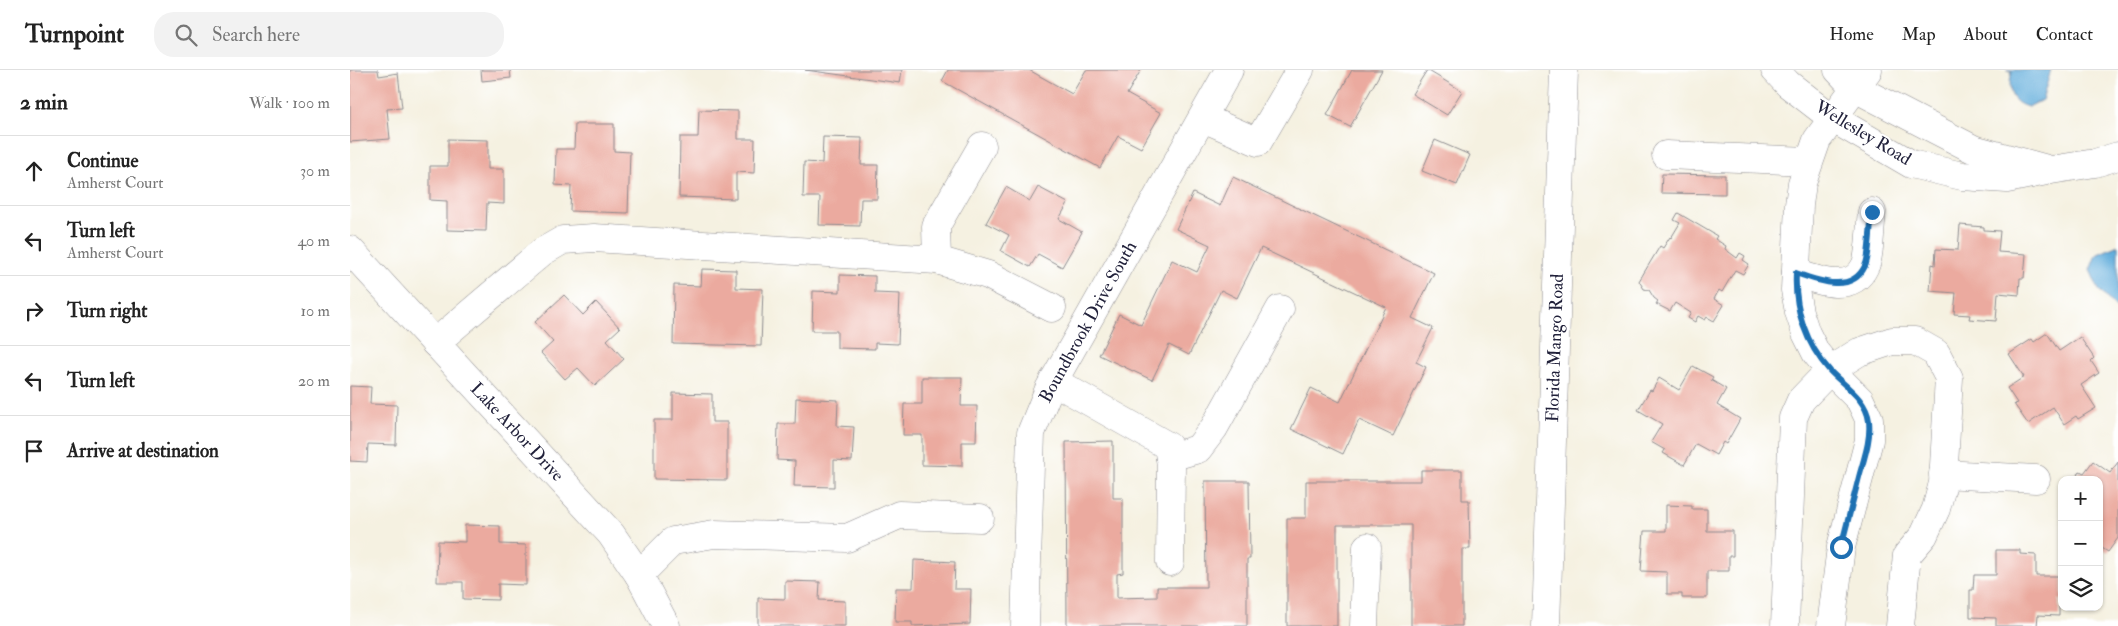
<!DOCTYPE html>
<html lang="en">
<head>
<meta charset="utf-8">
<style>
	body { margin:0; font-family:"IM FELL Double Pica",serif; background:#f2f2f2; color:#222 }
	.controls { position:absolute; right:15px; bottom:15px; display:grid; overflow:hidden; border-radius:10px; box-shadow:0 1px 4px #0004 }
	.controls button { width:45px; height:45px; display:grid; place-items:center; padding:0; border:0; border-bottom:1px solid #e0e0e0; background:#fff; color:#222; font:25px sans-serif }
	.stop { position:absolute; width:15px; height:15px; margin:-11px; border:4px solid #1f6fb2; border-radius:50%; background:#fff }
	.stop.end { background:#1f6fb2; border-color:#fff; box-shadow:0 1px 5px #0008 }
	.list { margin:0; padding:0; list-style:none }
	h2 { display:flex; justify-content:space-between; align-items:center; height:65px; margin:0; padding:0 20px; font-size:21px }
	h2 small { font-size:16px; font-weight:400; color:#767676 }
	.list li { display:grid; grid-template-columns:32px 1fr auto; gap:15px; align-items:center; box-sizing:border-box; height:70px; padding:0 20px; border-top:1px solid #e0e0e0 }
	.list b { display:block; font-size:19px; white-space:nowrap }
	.list p { margin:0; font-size:16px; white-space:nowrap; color:#767676 }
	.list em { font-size:16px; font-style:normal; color:#767676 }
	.icon { flex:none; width:28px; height:28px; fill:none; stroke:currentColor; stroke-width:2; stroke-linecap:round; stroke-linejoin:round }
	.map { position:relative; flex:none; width:1768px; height:556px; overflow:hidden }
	header { display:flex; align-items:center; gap:30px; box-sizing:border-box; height:70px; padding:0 25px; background:#fff; border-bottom:1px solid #e0e0e0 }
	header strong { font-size:24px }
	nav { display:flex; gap:28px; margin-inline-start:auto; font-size:18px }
	.search { width:350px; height:45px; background:#f2f2f2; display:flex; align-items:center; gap:12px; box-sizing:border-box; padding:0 18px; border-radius:20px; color:#767676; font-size:19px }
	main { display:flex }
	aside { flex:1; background:#fff }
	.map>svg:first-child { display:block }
</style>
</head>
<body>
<header>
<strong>Turnpoint</strong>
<div class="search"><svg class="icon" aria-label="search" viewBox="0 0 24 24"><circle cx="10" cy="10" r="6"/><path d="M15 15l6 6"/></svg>Search here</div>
<nav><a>Home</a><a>Map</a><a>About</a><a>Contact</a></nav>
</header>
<main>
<aside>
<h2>2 min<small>Walk · 100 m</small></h2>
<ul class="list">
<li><svg class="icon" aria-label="ahead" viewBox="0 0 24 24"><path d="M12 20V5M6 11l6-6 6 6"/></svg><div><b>Continue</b><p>Amherst Court</p></div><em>30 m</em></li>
<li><svg class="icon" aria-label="left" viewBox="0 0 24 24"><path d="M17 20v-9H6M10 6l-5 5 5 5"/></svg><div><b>Turn left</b><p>Amherst Court</p></div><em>40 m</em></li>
<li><svg class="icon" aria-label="right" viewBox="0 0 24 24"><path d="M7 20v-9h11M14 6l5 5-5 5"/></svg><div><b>Turn right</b></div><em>10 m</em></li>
<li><svg class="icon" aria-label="left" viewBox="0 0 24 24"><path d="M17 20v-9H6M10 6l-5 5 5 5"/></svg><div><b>Turn left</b></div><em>20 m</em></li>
<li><svg class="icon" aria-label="arrive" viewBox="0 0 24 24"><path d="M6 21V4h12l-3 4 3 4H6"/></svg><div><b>Arrive at destination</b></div></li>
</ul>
</aside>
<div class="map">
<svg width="1768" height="556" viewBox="0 0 1768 556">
	<rect width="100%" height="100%" fill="#fff"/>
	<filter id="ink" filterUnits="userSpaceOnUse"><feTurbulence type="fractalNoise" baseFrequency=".02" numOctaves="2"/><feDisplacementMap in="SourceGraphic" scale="10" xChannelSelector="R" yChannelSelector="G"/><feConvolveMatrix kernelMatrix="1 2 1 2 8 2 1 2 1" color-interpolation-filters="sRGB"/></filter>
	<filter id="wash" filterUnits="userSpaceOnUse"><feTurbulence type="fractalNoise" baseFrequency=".0096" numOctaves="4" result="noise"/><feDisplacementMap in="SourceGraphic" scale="20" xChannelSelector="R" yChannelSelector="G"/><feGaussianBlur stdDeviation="1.12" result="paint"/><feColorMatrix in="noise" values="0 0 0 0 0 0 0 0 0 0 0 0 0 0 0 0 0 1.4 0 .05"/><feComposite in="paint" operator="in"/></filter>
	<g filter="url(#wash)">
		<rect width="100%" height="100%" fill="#f5f1e1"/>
		<g fill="#64aedc" stroke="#43688c">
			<path d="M1657 0H1701L1692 30 1678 37C1659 32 1658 19 1662 1Z"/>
			<path d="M1768 175V240L1749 220 1740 200 1746 185Z"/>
		</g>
		<g id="blocks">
			<g fill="#ebaa9f">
				<path d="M0 0H28L29 6 48 3 52 38 37 39 40 69 0 72Z"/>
				<path d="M131 0H160L161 8 132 11Z"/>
				<path d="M455 0H552L550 13Z"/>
				<path d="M598 0H679L722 24 736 0H791L777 24 811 43 791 78 768 66 750 98 592 11Z"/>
				<path d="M1002 0H1032L1000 57 977 45Z"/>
				<path d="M1077 0 1112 21 1097 45 1062 24Z"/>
				<path d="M349 40 388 41V69H405L404 103 386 102V129L329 127 330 67H348Z"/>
				<path d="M225 54H264V81L280 82 278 143 220 141 221 116 205 115 206 79H224Z"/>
				<path d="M473 67 512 68 511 95H528L527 129H511L510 156 469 155 470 127H453L454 92 472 93Z"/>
				<path d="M98 69 138 70V99H154V134L137 133 136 161 97 160V131L80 130V96H98Z"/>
				<path d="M1085 70 1120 85 1107 115 1072 101Z"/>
				<path d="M1312 104 1375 105V124L1311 123Z"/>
				<path d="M883 107 1084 203 1062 248 1083 258 1066 292 1076 297 1043 366 1009 350 993 384 941 359 961 318 990 332 1036 237 911 178 887 228 871 220 839 285 819 275 802 310 749 285 769 244 791 255 822 190 847 202 860 175 826 159 843 123 870 136Z"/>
				<path d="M656 117 680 131 688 117 718 133 709 149 732 162 712 197 688 184 680 197 651 181 659 165 636 153Z"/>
				<path d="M1328 143 1367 166 1365 169 1376 176 1375 179 1387 188 1390 183 1395 186 1393 190 1399 194 1393 204 1385 200 1372 222 1369 220 1364 229 1374 235 1364 251 1357 247 1355 250 1348 246 1345 252 1338 248 1341 243 1325 233 1320 241 1306 234 1308 231 1304 228 1299 220 1294 219 1289 211 1310 176 1313 178 1320 167 1321 168 1330 153 1324 150Z"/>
				<path d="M1610 155 1634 157V160L1650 161 1648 182 1676 184 1674 208H1670L1669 225 1648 223 1646 251 1619 249 1620 245 1604 244 1606 223 1580 221 1582 194 1585 195 1586 179 1608 180Z"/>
				<path d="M352 199 386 200V218L413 219 411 276 323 274 324 215 351 216Z"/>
				<path d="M490 205 525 206V223L550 224 548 274 525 273V279L487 278V261H462L463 221 490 222Z"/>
				<path d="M214 225 233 245 246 232 270 258 257 270 274 289 245 316 228 298 215 309 191 283 203 272 185 252Z"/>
				<path d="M1697 263 1709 281 1730 267 1744 288 1741 291 1749 303 1731 315 1746 338 1728 349 1726 346 1714 354 1703 337 1678 354 1664 334 1667 333 1657 318 1674 307 1659 284 1682 269 1684 272Z"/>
				<path d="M1343 296 1363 307 1361 310 1376 319 1367 335 1390 349 1376 374 1373 372 1366 385 1346 374 1334 395 1313 383 1315 380 1301 372 1312 354 1288 340 1300 320 1302 321 1309 308 1329 320Z"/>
				<path d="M572 307H612L611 336H627L626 372H612V396L572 395V365H553L554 334H572Z"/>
				<path d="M0 316 21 317 20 334 47 335 46 375 18 374 17 392 0 391Z"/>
				<path d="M323 323 362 324V352H377V410L304 409V350H323Z"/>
				<path d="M446 328 488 330 487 356 504 357 502 391 484 390V417L444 416 445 391 427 390 428 354H445Z"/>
				<path d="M763 371V428H773V503L767 504V528L807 527V517H856L855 411H899L900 489H897V556H717L716 372Z"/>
				<path d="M1743 391 1760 403 1768 392V468L1758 482 1749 476V410H1724L1730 401 1734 403Z"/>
				<path d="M1071 400H1112V430H1119L1120 479H1112V556H1061V455H987V556H937V448H956V411H1071Z"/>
				<path d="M1316 435 1342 436V439H1357V461H1383V486H1379V501H1357V528H1332V524H1317V502L1291 501 1294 461H1316Z"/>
				<path d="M115 455 150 456V474L176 475V515L148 514V530L113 529V512H87L88 471 115 472Z"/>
				<path d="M1646 480H1670V484L1686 485V506H1712V530H1709V546L1688 545 1687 556H1646V548L1620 547V520H1623L1624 505H1646Z"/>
				<path d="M564 490 605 492 604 519H621L620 554 562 556V552H545L546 518H563Z"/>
				<path d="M435 511 470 512 469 530 495 531V556H408V528L435 529Z"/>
			</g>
		</g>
	</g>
	<g filter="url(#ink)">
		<use href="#blocks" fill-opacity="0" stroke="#8c8a8e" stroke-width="1"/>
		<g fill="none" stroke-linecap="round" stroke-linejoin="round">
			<defs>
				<g id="minor">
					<path d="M1425 0 1438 14 1482 48 1561 94 1612 106 1657 109 1701 100 1745 93 1768 86"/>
					<path d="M1488 0 1505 18 1623 79 1697 99"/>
					<path d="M853 48 908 72 950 0"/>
					<path d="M1316 85 1459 91"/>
					<path d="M0 180 261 464 289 505 316 556"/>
					<path d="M587 190 586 156 632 76"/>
					<path d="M1446 203C1468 211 1502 224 1515 196 1520 187 1520 155 1522 142"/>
					<path d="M85 273 192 182 213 170 244 168 587 190 638 205 702 238"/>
					<path d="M703 311 818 376 821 395 820 492"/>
					<path d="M820 387 848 379 864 358 930 239"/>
					<path d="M1593 404 1686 409"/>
					<path d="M289 505 323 471 364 464 497 468 549 445 630 448"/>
					<path d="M675 556 681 363 699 319 879 0"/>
					<path d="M1014 556 1017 477"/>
					<path d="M1196 556 1214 0"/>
					<path d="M1435 556 1443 348 1451 330 1480 300 1509 282 1542 271H1565L1586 283 1599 308 1593 413 1586 439 1574 465 1557 485 1550 556"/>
					<path d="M1481 556 1491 477 1519 370V349L1510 330 1480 300 1466 283 1456 263 1449 242 1445 220 1449 135 1452 113 1467 70 1518 0"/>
				</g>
			</defs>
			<use href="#minor" stroke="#8c8a8e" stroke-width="29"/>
			<use href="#minor" stroke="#fff" stroke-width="28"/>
		</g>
	</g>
	<g fill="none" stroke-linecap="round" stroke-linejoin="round" filter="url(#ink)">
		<path stroke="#1f6fb2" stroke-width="6" d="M1491 477C1497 453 1503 430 1509 407 1514 388 1521 370 1519 351 1516 328 1494 316 1480 301 1456 274 1444 239 1446 203 1468 211 1502 224 1515 196 1520 187 1520 155 1522 142"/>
	</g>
	<g text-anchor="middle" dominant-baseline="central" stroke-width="4" stroke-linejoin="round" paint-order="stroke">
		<g font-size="18" fill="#22223b" stroke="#fff">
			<text transform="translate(1513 63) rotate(31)">Wellesley Road</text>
			<text transform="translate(738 252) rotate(-61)">Boundbrook Drive South</text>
			<text transform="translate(1205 278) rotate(-88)">Florida Mango Road</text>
			<text transform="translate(167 362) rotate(47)">Lake Arbor Drive</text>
		</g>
	</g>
</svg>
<div class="controls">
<button>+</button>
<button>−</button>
<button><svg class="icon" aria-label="layers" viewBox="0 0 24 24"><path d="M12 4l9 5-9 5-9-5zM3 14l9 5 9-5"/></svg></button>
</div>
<div class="stop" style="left:1491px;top:477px"></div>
<div class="stop end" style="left:1522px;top:142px"></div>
</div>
</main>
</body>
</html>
